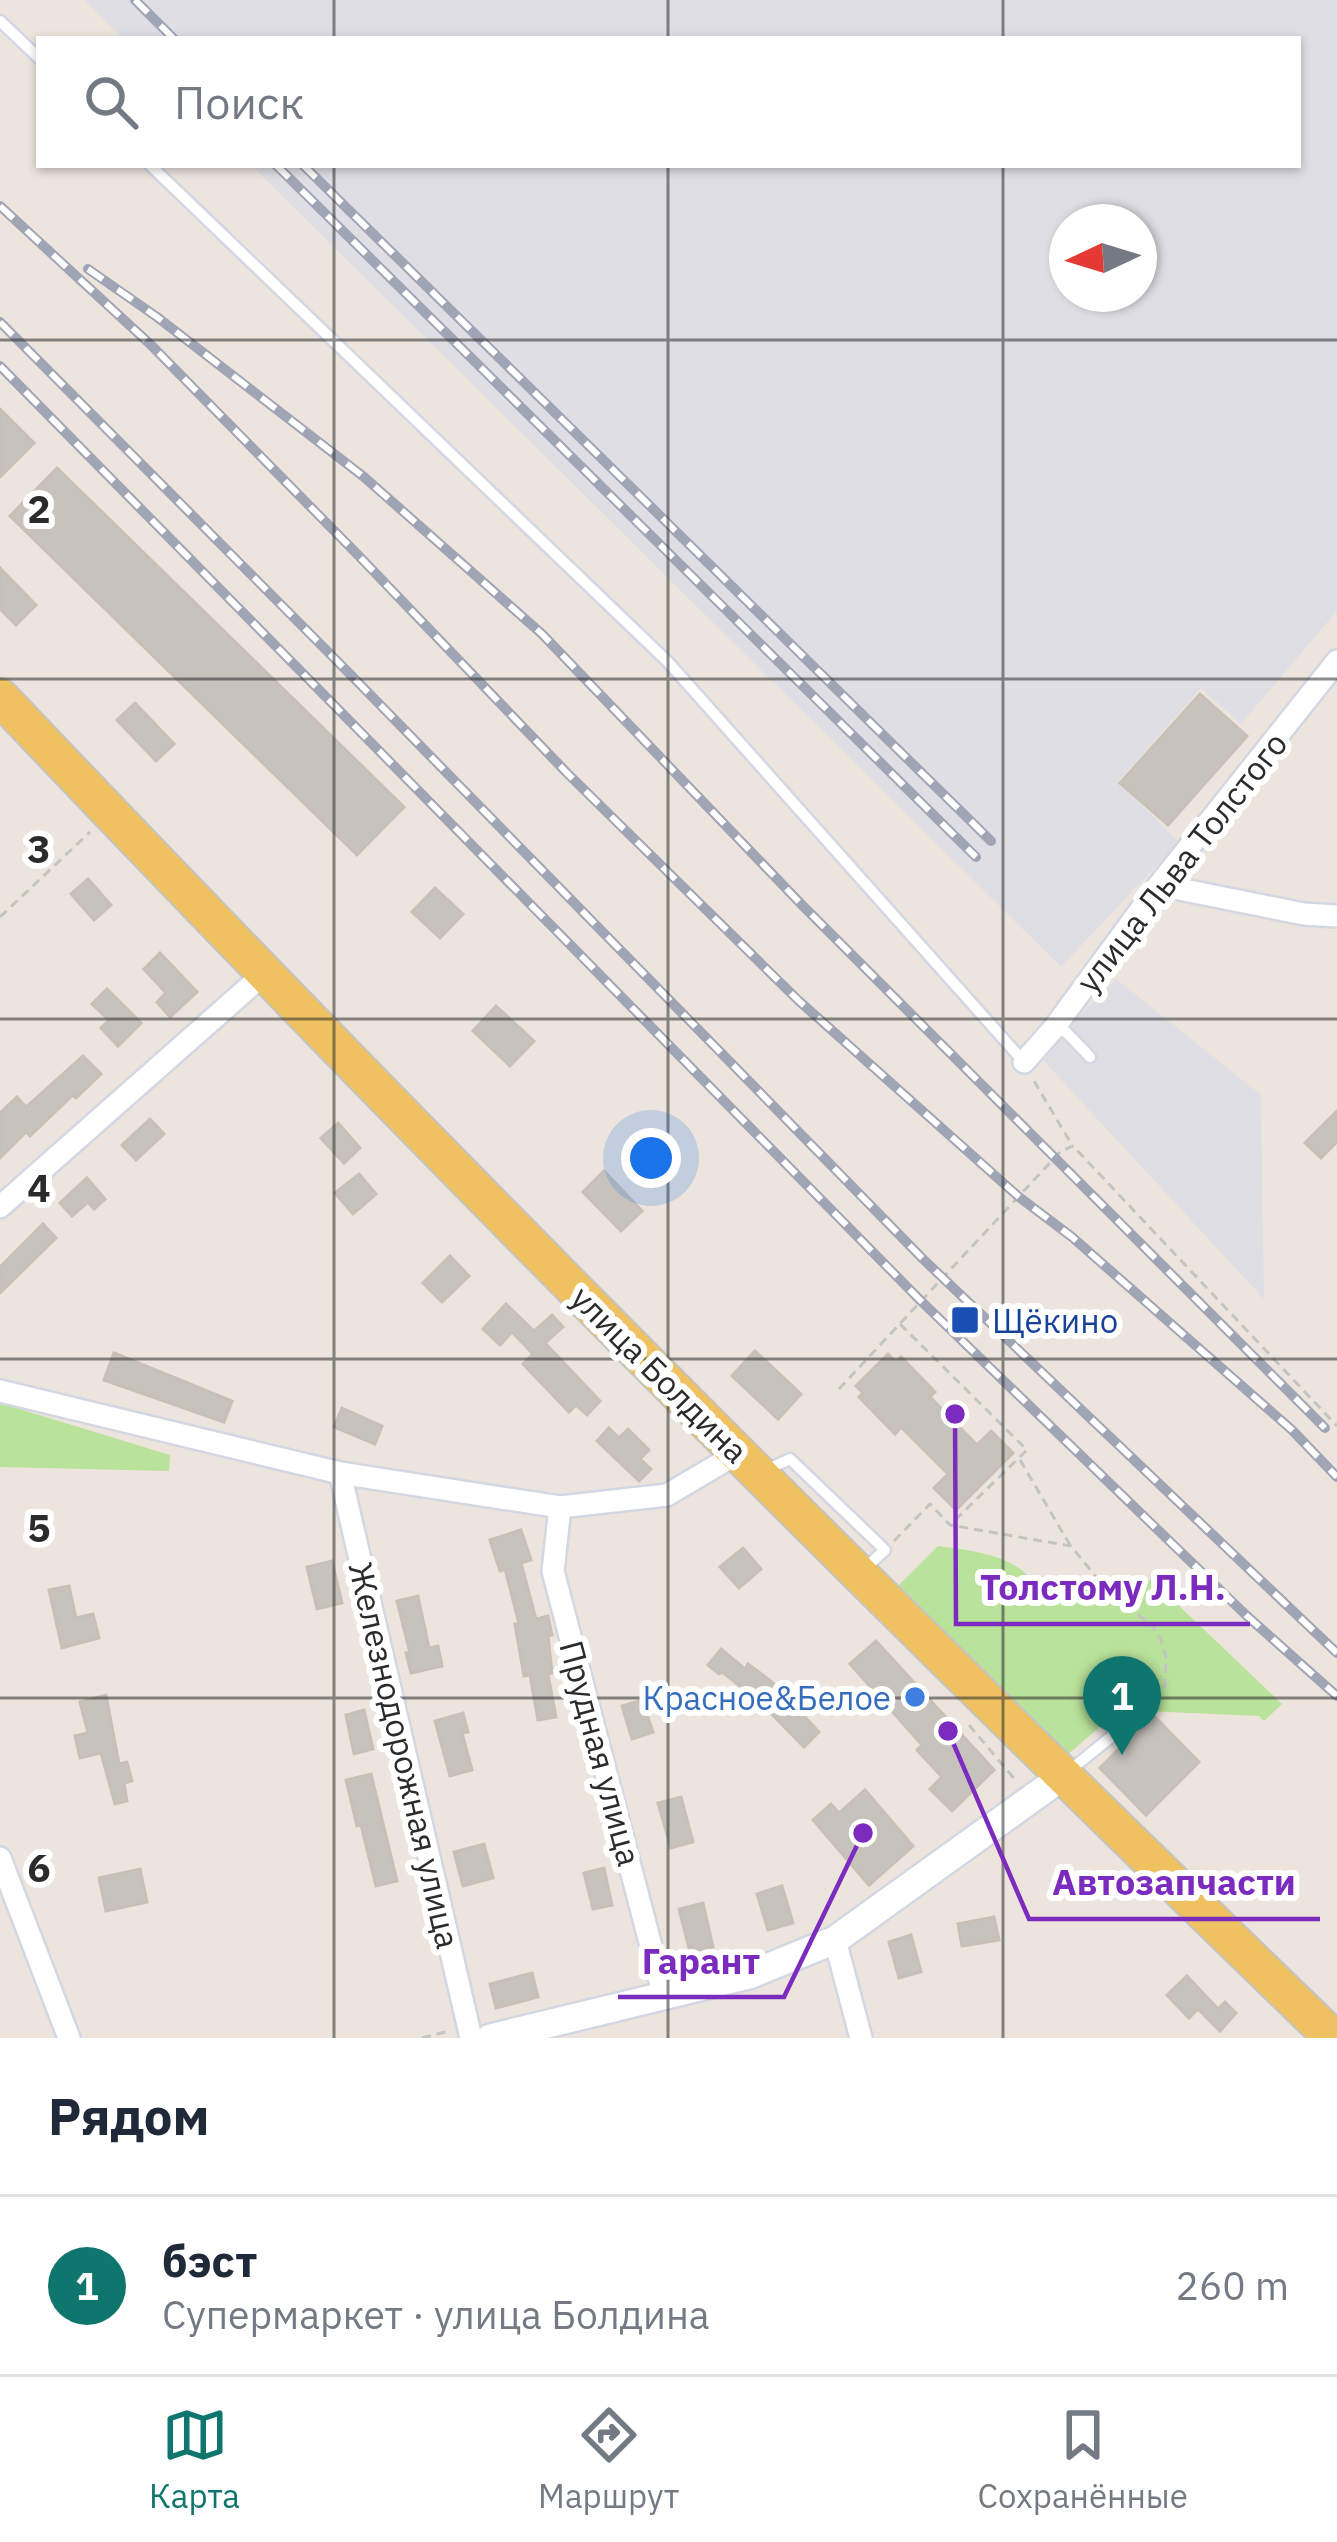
<!DOCTYPE html>
<html lang="ru">
<head>
<meta charset="utf-8">
<style>
	body { margin:0; font-family:"IBM Plex Sans",sans-serif; background:#f2f2f3; color:#1f2937 }
	.compass { position:absolute; left:1049px; top:204px; width:108px; height:108px; border-radius:50%; background:#fff; box-shadow:0 3px 9px #0004; rotate:266deg }
	.you { position:absolute; left:651px; top:1158px; width:42px; height:42px; margin:-30px; border:9px solid #fff; border-radius:50%; background:#1a73e8; box-shadow:0 0 0 18px #1a73e833 }
	.badge { display:grid; place-items:center; width:78px; height:78px; border-radius:50%; background:#0f766e; color:#fff; font-size:39px; font-weight:700 }
	.pin { position:absolute; translate:-50% -99px; filter:drop-shadow(0 3px 6px #0008) }
	.pin::after { content:''; position:absolute; top:63px; width:42px; height:36px; background:inherit; clip-path:polygon(0 0,100% 0,50% 100%) }
	.list { margin:0; padding:0; list-style:none }
	h2 { display:flex; justify-content:space-between; align-items:center; height:156px; margin:0; padding:0 48px; font-size:51px }
	h2 small { font-size:39px; font-weight:400; color:#747a83 }
	.list li { display:grid; grid-template-columns:78px 1fr auto; gap:36px; align-items:center; box-sizing:border-box; height:180px; padding:0 48px; border-top:3px solid #e0e1e3 }
	.list b { display:block; font-size:45px; white-space:nowrap }
	.list p { margin:0; font-size:39px; white-space:nowrap; color:#747a83 }
	.list em { font-size:39px; font-style:normal; color:#747a83 }
	.icon { flex:none; width:66px; height:66px; fill:none; stroke:currentColor; stroke-width:2; stroke-linecap:round; stroke-linejoin:round }
	.map { position:relative; flex:none; width:1337px; height:2038px; overflow:hidden }
	.search { position:absolute; background:#fff; box-shadow:0 3px 9px #0004; left:36px; right:36px; top:36px; height:132px; display:flex; align-items:center; gap:30px; box-sizing:border-box; padding:0 42px; border-radius:0px; color:#747a83; font-size:45px }
	.sheet { height:336px; background:#fff }
	nav { display:flex; justify-content:space-around; align-items:center; box-sizing:border-box; height:168px; border-top:3px solid #e0e1e3; background:#fff; font-size:33px; color:#747a83 }
	nav a { display:grid; justify-items:center; gap:6px }
	nav .on { color:#0f766e }
	.map>svg:first-child { display:block }
</style>
</head>
<body>
<div class="map">
<svg width="1337" height="2038" viewBox="0 0 1337 2038">
	<rect width="100%" height="100%" fill="#ede5dd"/>
	<g fill="#dfdee5" fill-rule="evenodd">
		<path d="M84 0H1337V611L1241 724 1201 688 1118 782 1179 842 1061 967 251 165H1298V39H124ZM1067 222H1139V294H1067Z"/>
		<path d="M1116 979 1261 1095 1264 1299 1039 1056Z"/>
	</g>
	<g fill="#b9e29b">
		<path d="M0 1403 170 1455 169 1471 0 1467Z"/>
		<path d="M938 1546C968 1550 1007 1554 1028 1576H1089L1127 1598 1151 1579 1282 1704 1264 1721 1259 1716 1145 1711 1120 1739 1101 1726 1059 1762 888 1596Z"/>
	</g>
	<g fill="#c8c2bd" stroke="#c8c0b7" stroke-width="3">
		<path d="M0 409 34 443 0 477Z"/>
		<path d="M57 468 404 807 357 855 10 516Z"/>
		<path d="M0 568 36 605 16 625 0 609Z"/>
		<path d="M1200 694 1247 736 1168 825 1120 783Z"/>
		<path d="M135 703 174 744 156 761 117 720Z"/>
		<path d="M88 879 111 905 94 920 71 894Z"/>
		<path d="M435 888 463 914 440 938 412 912Z"/>
		<path d="M160 953 197 992 170 1017 157 1002 166 993 144 969Z"/>
		<path d="M107 989 141 1023 118 1046 101 1028 109 1020 92 1004Z"/>
		<path d="M496 1006 534 1041 510 1066 473 1031Z"/>
		<path d="M83 1056 101 1074 76 1098 73 1095 30 1136 26 1132 0 1158V1113L17 1097 26 1107Z"/>
		<path d="M1337 1111V1142L1321 1158 1305 1143Z"/>
		<path d="M150 1119 164 1134 136 1160 122 1145Z"/>
		<path d="M338 1123 360 1148 344 1163 321 1138Z"/>
		<path d="M604 1171 642 1211 621 1231 583 1192Z"/>
		<path d="M359 1174 376 1194 353 1214 335 1193Z"/>
		<path d="M87 1178 105 1199 94 1209 88 1202 72 1216 60 1203Z"/>
		<path d="M43 1224 56 1238 0 1293V1267Z"/>
		<path d="M450 1256 469 1276 442 1302 423 1283Z"/>
		<path d="M506 1304 534 1331 552 1315 563 1327 545 1343 600 1401 587 1415 576 1405 569 1412 523 1364 533 1354 512 1332 500 1345 483 1329Z"/>
		<path d="M755 1351 801 1394 778 1419 732 1376Z"/>
		<path d="M114 1353 232 1401 224 1422 104 1380Z"/>
		<path d="M888 1354 896 1362 901 1357 935 1392 930 1397 977 1445 991 1431 1013 1453 956 1510 934 1488 948 1474 901 1427 895 1434 859 1397 863 1393 856 1386Z"/>
		<path d="M342 1408 382 1426 375 1444 334 1427Z"/>
		<path d="M609 1428 619 1438 628 1429 649 1450 640 1459 651 1469 639 1481 597 1441Z"/>
		<path d="M521 1530 531 1560 521 1563 536 1619 548 1616 552 1635 548 1636 552 1673 548 1674 556 1717 538 1720 530 1675 524 1676 515 1624H519L505 1569 500 1571 490 1540Z"/>
		<path d="M743 1548 761 1569 739 1588 720 1567Z"/>
		<path d="M332 1561 342 1603 317 1609 307 1567Z"/>
		<path d="M69 1586 76 1618 93 1614 99 1638 62 1648 49 1590Z"/>
		<path d="M418 1596 429 1648 438 1646 442 1666 411 1673 406 1653H410L397 1601Z"/>
		<path d="M876 1641 994 1770 952 1811 930 1789 942 1777 917 1750 922 1745 850 1664Z"/>
		<path d="M721 1649 745 1669 748 1664 772 1682 819 1732 804 1747 759 1701 722 1672 719 1674 708 1665Z"/>
		<path d="M106 1695 119 1764 127 1762 132 1781 124 1783 127 1801 115 1804 101 1753 80 1758 75 1736 88 1733 80 1702Z"/>
		<path d="M642 1700 653 1732 632 1739 622 1706Z"/>
		<path d="M364 1710 373 1749 354 1754 346 1715Z"/>
		<path d="M463 1713 468 1732 462 1733 472 1770 450 1776 435 1721Z"/>
		<path d="M1153 1715 1199 1762 1146 1815 1100 1768Z"/>
		<path d="M371 1774 397 1881 376 1886 361 1825 357 1826 346 1780Z"/>
		<path d="M865 1790 913 1846 869 1885 813 1820 831 1804 839 1813Z"/>
		<path d="M681 1797 693 1842 671 1848 658 1803Z"/>
		<path d="M484 1844 493 1878 463 1886 454 1852Z"/>
		<path d="M604 1868 612 1905 593 1909 584 1873Z"/>
		<path d="M140 1869 147 1902 106 1911 99 1878Z"/>
		<path d="M782 1886 793 1923 768 1930 757 1894Z"/>
		<path d="M703 1903 713 1947 690 1952 679 1909Z"/>
		<path d="M994 1917 999 1940 962 1946 958 1924Z"/>
		<path d="M911 1935 921 1972 899 1978 889 1942Z"/>
		<path d="M532 1973 538 1997 496 2008 490 1984Z"/>
		<path d="M1187 1976 1218 2009 1225 2002 1236 2013 1220 2031 1198 2009 1189 2018 1167 1995Z"/>
	</g>
	<g fill="none" stroke-linecap="round" stroke-linejoin="round">
		<defs>
			<g id="service">
				<path d="M0 21 39 58"/>
				<path d="M150 165 668 662 1024 1062"/>
				<path d="M1054 1028 1066 1032 1090 1057"/>
				<path d="M764 1471 790 1459 885 1550 862 1571"/>
				<path d="M1070 1770 1131 1721"/>
			</g>
			<g id="minor">
				<path d="M1159 885 1304 914 1337 916"/>
				<path d="M1024 1062 1054 1028 1159 885 1337 661"/>
				<path d="M0 1207 265 973"/>
				<path d="M0 1391 340 1473 560 1507 667 1495 738 1453"/>
				<path d="M340 1473 471 2038"/>
				<path d="M560 1507 553 1571 664 1996"/>
				<path d="M0 1858 69 2038"/>
				<path d="M835 1940 861 2038"/>
			</g>
			<path id="tertiary" d="M490 2038 749 1975 835 1940 1063 1776"/>
			<path id="primary" d="M0 697C434 1154 880 1600 1333 2038"/>
		</defs>
		<use href="#service" stroke="#d2d7e3" stroke-width="15"/>
		<use href="#minor" stroke="#d2d7e3" stroke-width="26"/>
		<use href="#tertiary" stroke="#d2d7e3" stroke-width="32"/>
		<use href="#primary" stroke="#c4c4c4" stroke-width="40"/>
		<g stroke="#c4c4c4" stroke-width="3" stroke-dasharray="9 6" stroke-linecap="butt">
			<path d="M0 917 90 832"/>
			<path d="M1034 1081 1072 1145"/>
			<path d="M900 1324 1027 1450 951 1524"/>
			<path d="M839 1389 1061 1151 1073 1146 1337 1426"/>
			<path d="M1020 1460 1070 1545"/>
			<path d="M894 1541 930 1504 950 1525 1071 1546 1113 1598 1150 1623 1161 1639 1166 1658 1165 1686 1141 1711"/>
			<path d="M969 1725 1017 1782"/>
			<path d="M422 2038 449 2031"/>
		</g>
		<use href="#service" stroke="#fff" stroke-width="10"/>
		<use href="#minor" stroke="#fff" stroke-width="21"/>
		<use href="#tertiary" stroke="#fff" stroke-width="27"/>
		<use href="#primary" stroke="#efc160" stroke-width="36"/>
		<defs>
			<g id="rail">
				<path d="M135 0 174 39"/>
				<path d="M276 165 976 857"/>
				<path d="M303 165 991 841"/>
				<path d="M0 206 150 344 357 554 567 773 799 1001 1019 1197 1072 1237 1292 1430 1337 1477"/>
				<path d="M88 269 157 317 364 477 542 634 801 904 1325 1428"/>
				<path d="M0 322 345 669 924 1260 1337 1653"/>
				<path d="M0 366 921 1301 1247 1616 1337 1696"/>
			</g>
		</defs>
		<use href="#rail" stroke="#a0a5b5" stroke-width="10"/>
		<use href="#rail" stroke="#fff" stroke-width="6" stroke-dasharray="18" stroke-linecap="butt"/>
	</g>
	<path fill="none" stroke="#2b2b2b" stroke-width="3" stroke-opacity="0.55" d="M334 0V39M668 0V39M1003 0V39M334 165V2038M668 165V2038M1003 165V2038M0 340H1337M0 679H1337M0 1019H1337M0 1359H1337M0 1698H1337"/>
	<rect fill="#1a4fb4" stroke="#fff" stroke-width="4.5" x="950" y="1305" width="30" height="30" rx="6"/>
	<circle fill="#3f7fe0" stroke="#fff" stroke-width="4.5" cx="915" cy="1697" r="12"/>
	<g text-anchor="middle" dominant-baseline="central" stroke-width="12" stroke-linejoin="round" paint-order="stroke">
		<g font-size="33" fill="#2b2b2b" stroke="#fff">
			<text transform="translate(1181 862) rotate(-52)">улица Льва Толстого</text>
			<text transform="translate(660 1374) rotate(45)">улица Болдина</text>
			<text transform="translate(601 1753) rotate(75)">Прудная улица</text>
			<text transform="translate(405 1755) rotate(77)">Железнодорожная улица</text>
		</g>
		<g font-size="33" fill="#164399" stroke="#fff" text-anchor="start">
			<text x="992" y="1320">Щёкино</text>
		</g>
		<g font-size="33" fill="#366cbe" stroke="#fff" text-anchor="end">
			<text x="891" y="1697">Красное&amp;Белое</text>
		</g>
	</g>
	<g font-size="39" text-anchor="middle" font-weight="bold" fill="#2b2b2b" stroke="#fff" stroke-width="12" stroke-linejoin="round" paint-order="stroke">
		<text x="39" y="523">2</text>
		<text x="39" y="863">3</text>
		<text x="39" y="1202">4</text>
		<text x="39" y="1542">5</text>
		<text x="39" y="1882">6</text>
	</g>
	<path fill="none" stroke="#7b2cbf" stroke-width="4.5" d="M955 1414L956 1624H1250M948 1731L1029 1919H1320M863 1833L784 1997H618"/>
	<g fill="#7b2cbf" stroke="#fff" stroke-width="4.5">
		<circle cx="955" cy="1414" r="12"/>
		<circle cx="948" cy="1731" r="12"/>
		<circle cx="863" cy="1833" r="12"/>
	</g>
	<g font-size="36" text-anchor="middle" font-weight="bold" fill="#7b2cbf" stroke="#fff" stroke-width="12" stroke-linejoin="round" paint-order="stroke">
		<text x="1103" y="1600">Толстому Л.Н.</text>
		<text x="1174" y="1895">Автозапчасти</text>
		<text x="701" y="1974">Гарант</text>
	</g>
</svg>
<svg class="compass" viewBox="-18 -18 36 36"><path d="M0-13l5 13h-10z" fill="#e53935"/><path d="M0 13l5-13h-10z" fill="#747a83"/></svg>
<div class="you"></div>
<div class="pin badge" style="left:1122px;top:1755px">1</div>
<div class="search"><svg class="icon" aria-label="search" viewBox="0 0 24 24"><circle cx="10" cy="10" r="6"/><path d="M15 15l6 6"/></svg>Поиск</div>
</div>
<section class="sheet">
<h2>Рядом<small></small></h2>
<ul class="list">
<li><span class="badge">1</span><div><b>бэст</b><p>Супермаркет · улица Болдина</p></div><em>260 m</em></li>
</ul>
</section>
<nav>
<a class="on"><svg class="icon" aria-label="map" viewBox="0 0 24 24"><path d="M3 6l6-2 6 2 6-2v14l-6 2-6-2-6 2zM9 4v14M15 6v14"/></svg>Карта</a>
<a><svg class="icon" aria-label="directions" viewBox="0 0 24 24"><path d="M12 3l9 9-9 9-9-9zM9 14v-3h6M13 9l2 2-2 2"/></svg>Маршрут</a>
<a><svg class="icon" aria-label="saved" viewBox="0 0 24 24"><path d="M7 4h10v16l-5-4-5 4z"/></svg>Сохранённые</a>
</nav>
</body>
</html>
